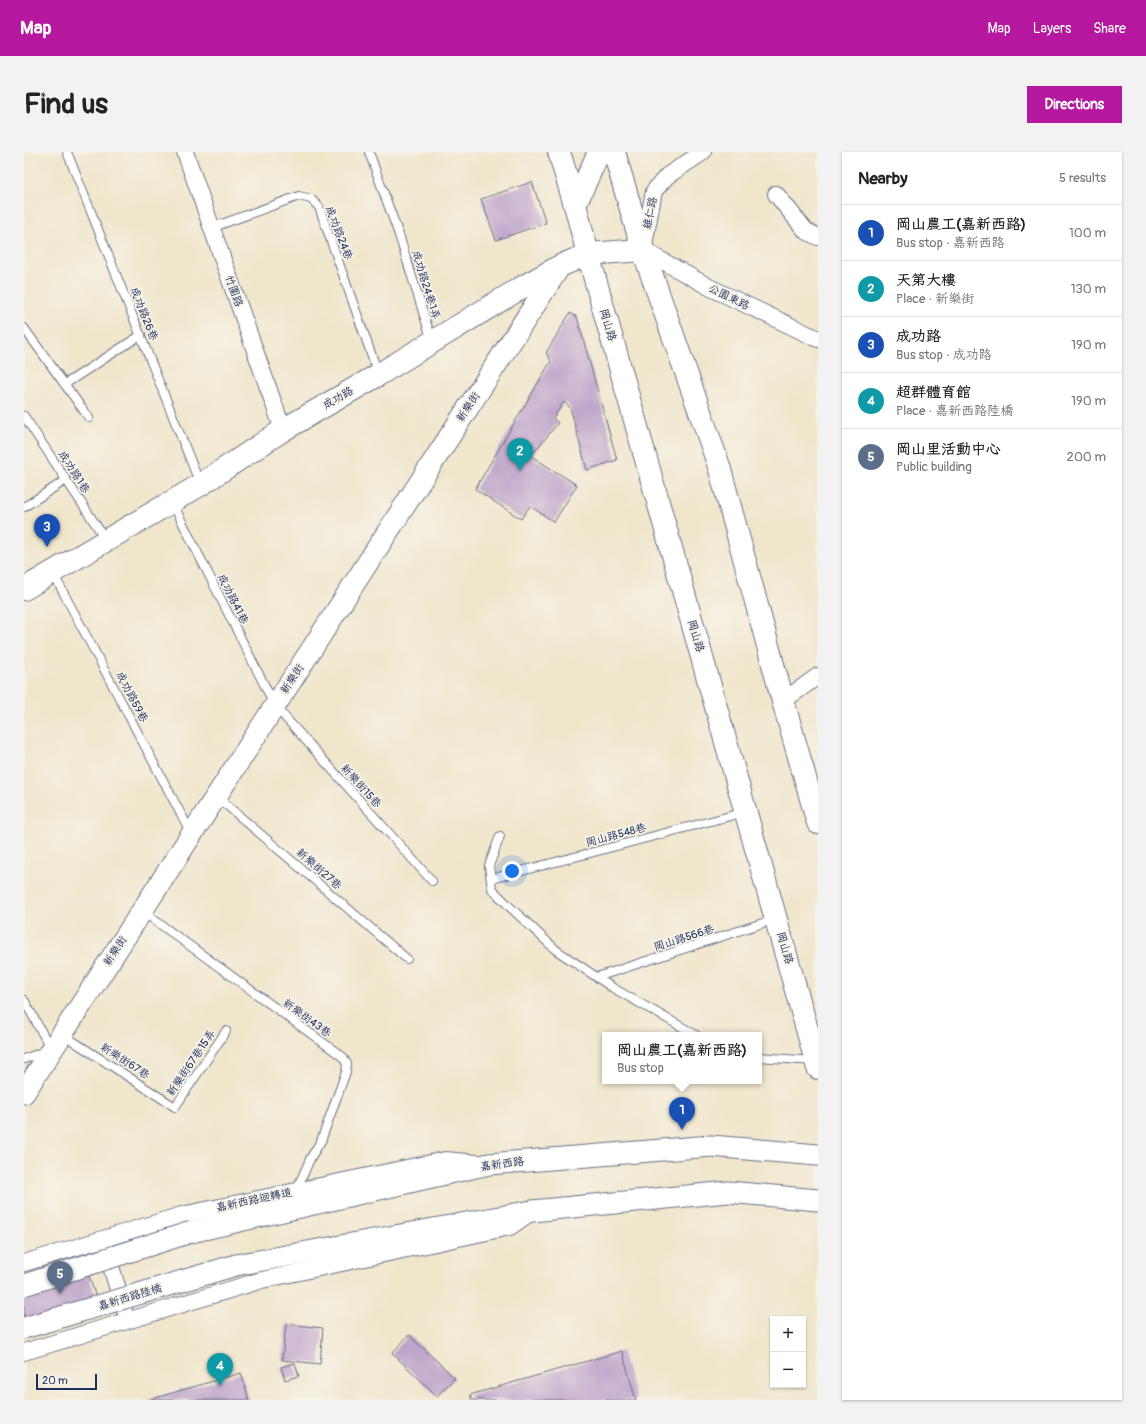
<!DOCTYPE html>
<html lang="en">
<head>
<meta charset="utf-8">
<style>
	body { margin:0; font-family:Pangolin,"LXGW WenKai TC",sans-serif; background:#f2f2f2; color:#222 }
	.controls { position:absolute; right:12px; bottom:12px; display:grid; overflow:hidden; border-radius:0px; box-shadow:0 1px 3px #0004 }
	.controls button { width:36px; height:36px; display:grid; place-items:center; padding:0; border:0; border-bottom:1px solid #e0e0e0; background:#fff; color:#222; font:20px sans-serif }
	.scale { position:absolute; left:12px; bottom:10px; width:61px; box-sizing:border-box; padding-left:4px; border:2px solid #1b2f5e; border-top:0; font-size:11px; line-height:14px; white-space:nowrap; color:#1b2f5e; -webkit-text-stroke:3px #f7f3e8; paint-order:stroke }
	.you { position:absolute; left:488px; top:719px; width:14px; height:14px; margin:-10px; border:3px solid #fff; border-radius:50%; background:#1a73e8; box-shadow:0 0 0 6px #1a73e833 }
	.badge { display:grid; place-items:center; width:26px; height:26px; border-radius:50%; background:#b5179e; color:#fff; font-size:13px; font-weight:700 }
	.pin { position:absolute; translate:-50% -33px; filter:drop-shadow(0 1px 2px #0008) }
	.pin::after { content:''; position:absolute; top:21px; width:14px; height:12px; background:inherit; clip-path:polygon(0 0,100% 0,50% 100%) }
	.popup { position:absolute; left:578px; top:880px; width:160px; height:52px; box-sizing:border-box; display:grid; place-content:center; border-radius:0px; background:#fff; filter:drop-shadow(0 1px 3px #0005); font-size:13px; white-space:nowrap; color:#767676 }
	.popup b { font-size:15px; color:#222 }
	.popup::after { content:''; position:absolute; left:50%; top:100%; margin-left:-8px; border:8px solid transparent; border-top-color:#fff }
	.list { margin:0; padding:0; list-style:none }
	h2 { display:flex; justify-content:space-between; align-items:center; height:52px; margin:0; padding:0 16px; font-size:17px }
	h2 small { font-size:13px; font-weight:400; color:#767676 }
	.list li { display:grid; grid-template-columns:26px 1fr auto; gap:12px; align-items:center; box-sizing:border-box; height:56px; padding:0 16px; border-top:1px solid #e0e0e0 }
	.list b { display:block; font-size:15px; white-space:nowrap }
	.list p { margin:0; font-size:13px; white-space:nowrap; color:#767676 }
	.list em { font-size:13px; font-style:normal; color:#767676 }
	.map { position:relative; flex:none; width:794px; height:1248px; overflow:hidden; border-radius:0px }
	header { display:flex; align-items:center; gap:24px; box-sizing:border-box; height:56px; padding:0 20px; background:#b5179e; color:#fff }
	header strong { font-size:19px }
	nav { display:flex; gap:22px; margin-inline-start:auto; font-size:14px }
	.intro { display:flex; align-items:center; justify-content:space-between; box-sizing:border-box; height:96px; padding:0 24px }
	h1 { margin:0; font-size:28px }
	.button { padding:10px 18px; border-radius:0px; background:#b5179e; color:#fff; font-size:14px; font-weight:700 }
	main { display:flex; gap:24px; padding:0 24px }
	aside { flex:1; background:#fff; border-radius:0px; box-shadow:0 1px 3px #0004 }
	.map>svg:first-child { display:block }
</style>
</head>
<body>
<header>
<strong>Map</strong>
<nav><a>Map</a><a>Layers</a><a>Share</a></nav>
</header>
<div class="intro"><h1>Find us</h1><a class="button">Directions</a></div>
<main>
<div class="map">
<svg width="794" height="1248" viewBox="0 0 794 1248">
	<rect width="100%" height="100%" fill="#f7f3e8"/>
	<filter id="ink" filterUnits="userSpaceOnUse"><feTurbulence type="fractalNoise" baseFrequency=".025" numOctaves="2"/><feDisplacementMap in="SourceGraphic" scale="8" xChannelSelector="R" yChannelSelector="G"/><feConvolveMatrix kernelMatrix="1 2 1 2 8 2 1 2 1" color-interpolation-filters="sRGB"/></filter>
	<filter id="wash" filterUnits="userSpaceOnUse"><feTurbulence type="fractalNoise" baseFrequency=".012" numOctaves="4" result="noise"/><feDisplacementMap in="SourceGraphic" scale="16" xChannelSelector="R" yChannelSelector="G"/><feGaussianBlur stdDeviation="0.9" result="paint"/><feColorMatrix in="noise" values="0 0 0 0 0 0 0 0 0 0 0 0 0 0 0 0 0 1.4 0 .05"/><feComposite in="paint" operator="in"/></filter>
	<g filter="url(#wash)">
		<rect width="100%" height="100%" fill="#f0e6cc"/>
		<g id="blocks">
			<g fill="#bda4ca">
				<path d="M508 30 522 71 472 88 457 47Z"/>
				<path d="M546 161 553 165 593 308 563 318 546 255 540 250 529 266 534 271 507 304 553 333 530 370 506 354 497 367 451 337 527 209 522 201Z"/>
				<path d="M59 1105 77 1161 0 1185V1124Z"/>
				<path d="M262 1172 299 1176 296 1212 258 1208Z"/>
				<path d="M385 1183 431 1226 413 1244 368 1201Z"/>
				<path d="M598 1199 612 1248H448L446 1243Z"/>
				<path d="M271 1211 275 1224 261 1228 257 1215Z"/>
				<path d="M217 1221 225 1248H124Z"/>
			</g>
		</g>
	</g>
	<g filter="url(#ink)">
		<use href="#blocks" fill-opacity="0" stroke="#666f84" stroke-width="1"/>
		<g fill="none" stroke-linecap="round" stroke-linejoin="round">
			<defs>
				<g id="service">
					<path d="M43 0 176 332"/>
					<path d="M345 0 375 83 408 189"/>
					<path d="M187 76 275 44 287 47 295 55 354 221"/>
					<path d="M0 176 65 266"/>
					<path d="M41 232 117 183"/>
					<path d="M0 264 82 388"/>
					<path d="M148 350 251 554 408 729"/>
					<path d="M0 355 42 328"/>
					<path d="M29 421 167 681"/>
					<path d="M193 645 383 807"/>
					<path d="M476 684 465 714 468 737 486 755 532 798 589 836 672 883"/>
					<path d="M467 727 721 660"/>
					<path d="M118 759 319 905 323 912 322 920 297 989 287 1005 272 1039"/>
					<path d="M573 825 751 767"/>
					<path d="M0 848 27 897 0 907"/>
					<path d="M38 882 151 955 202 879"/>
					<path d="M735 905 790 909"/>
				</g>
				<g id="minor">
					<path d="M161 0 259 278"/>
					<path d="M679 0 643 24 630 39 619 98 685 135 794 187"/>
					<path d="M752 42 782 79 794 85"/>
					<path d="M759 549 794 524"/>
					<path d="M81 1095 100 1157"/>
					<path d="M0 1111 158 1063 421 1008 453 1011"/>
					<path d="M0 1200 238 1128 486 1075 506 1061"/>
				</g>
				<g id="tertiary">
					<path d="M0 941 536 114"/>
					<path d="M167 1080 465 1012 687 994 794 1003"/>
					<path d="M212 1113 508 1059 704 1040 794 1048"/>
				</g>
				<g id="primary">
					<path d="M535 0 551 53 564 102 794 916"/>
					<path d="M590 0 619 98 695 314 759 549 794 671"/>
					<path d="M551 53 575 0"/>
					<path d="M0 437 176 333 259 278 354 223 495 137 536 114 564 102 619 98"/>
				</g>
			</defs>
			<use href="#service" stroke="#666f84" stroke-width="10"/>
			<use href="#minor" stroke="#666f84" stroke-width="18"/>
			<use href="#tertiary" stroke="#666f84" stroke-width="23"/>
			<use href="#primary" stroke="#666f84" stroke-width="24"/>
			<use href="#service" stroke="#fff" stroke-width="8"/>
			<use href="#minor" stroke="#fff" stroke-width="16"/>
			<use href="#tertiary" stroke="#fff" stroke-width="21"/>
			<use href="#primary" stroke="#fff" stroke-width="22"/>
			<defs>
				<g id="tertiary-bridge">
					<path d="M0 1133 167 1080"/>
					<path d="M0 1176 212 1113"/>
				</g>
			</defs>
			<use href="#tertiary-bridge" stroke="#666f84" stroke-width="23" stroke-linecap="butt"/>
			<use href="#tertiary-bridge" stroke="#fff" stroke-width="21"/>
		</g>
	</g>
	<g text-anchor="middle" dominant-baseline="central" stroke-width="3.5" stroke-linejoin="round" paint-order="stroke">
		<g font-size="11" fill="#1b2f5e" stroke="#f7f3e8">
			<text transform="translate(626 61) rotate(-79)">維仁路</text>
			<text transform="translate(315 81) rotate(69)">成功路24巷</text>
			<text transform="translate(402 133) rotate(73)">成功路24巷1弄</text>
			<text transform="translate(210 139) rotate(70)">竹圍路</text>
			<text transform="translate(705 145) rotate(26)">公園東路</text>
			<text transform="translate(120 162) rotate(68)">成功路26巷</text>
			<text transform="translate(584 173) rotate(74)">岡山路</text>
			<text transform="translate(314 246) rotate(-30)">成功路</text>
			<text transform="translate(444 255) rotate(-57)">新樂街</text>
			<text transform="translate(50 320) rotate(57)">成功路1巷</text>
			<text transform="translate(209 447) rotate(63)">成功路41巷</text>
			<text transform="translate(672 484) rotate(74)">岡山路</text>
			<text transform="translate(268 527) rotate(-57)">新樂街</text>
			<text transform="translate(108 545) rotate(62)">成功路59巷</text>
			<text transform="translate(337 634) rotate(48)">新樂街15巷</text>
			<text transform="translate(592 683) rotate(-15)">岡山路548巷</text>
			<text transform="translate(295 717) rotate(41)">新樂街27巷</text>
			<text transform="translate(660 786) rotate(-18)">岡山路566巷</text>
			<text transform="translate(761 796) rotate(74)">岡山路</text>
			<text transform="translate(91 799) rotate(-57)">新樂街</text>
			<text transform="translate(283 866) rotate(36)">新樂街43巷</text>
			<text transform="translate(101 909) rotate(33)">新樂街67巷</text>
			<text transform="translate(167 911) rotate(-56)">新樂街67巷15弄</text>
			<text transform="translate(478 1012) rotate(-8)">嘉新西路</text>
			<text transform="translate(230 1048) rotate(-12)">嘉新西路迴轉道</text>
			<text transform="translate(106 1145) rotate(-17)">嘉新西路陸橋</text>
		</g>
	</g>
</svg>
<div class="controls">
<button>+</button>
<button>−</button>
</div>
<div class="scale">20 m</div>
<div class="you"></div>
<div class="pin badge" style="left:658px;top:978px;background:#1a4fb4">1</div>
<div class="popup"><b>岡山農工(嘉新西路)</b>Bus stop</div>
<div class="pin badge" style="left:496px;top:319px;background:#0f9aa8">2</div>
<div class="pin badge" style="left:23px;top:395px;background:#1a4fb4">3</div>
<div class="pin badge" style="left:196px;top:1234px;background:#0f9aa8">4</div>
<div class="pin badge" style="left:36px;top:1142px;background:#5c6f8a">5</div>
</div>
<aside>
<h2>Nearby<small>5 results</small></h2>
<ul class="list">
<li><span class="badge" style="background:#1a4fb4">1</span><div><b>岡山農工(嘉新西路)</b><p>Bus stop · 嘉新西路</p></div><em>100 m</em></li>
<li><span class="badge" style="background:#0f9aa8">2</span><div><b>天第大樓</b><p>Place · 新樂街</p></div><em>130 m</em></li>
<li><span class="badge" style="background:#1a4fb4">3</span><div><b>成功路</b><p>Bus stop · 成功路</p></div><em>190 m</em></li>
<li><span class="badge" style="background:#0f9aa8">4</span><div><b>超群體育館</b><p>Place · 嘉新西路陸橋</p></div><em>190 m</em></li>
<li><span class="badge" style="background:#5c6f8a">5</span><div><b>岡山里活動中心</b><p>Public building</p></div><em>200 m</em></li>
</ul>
</aside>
</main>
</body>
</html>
